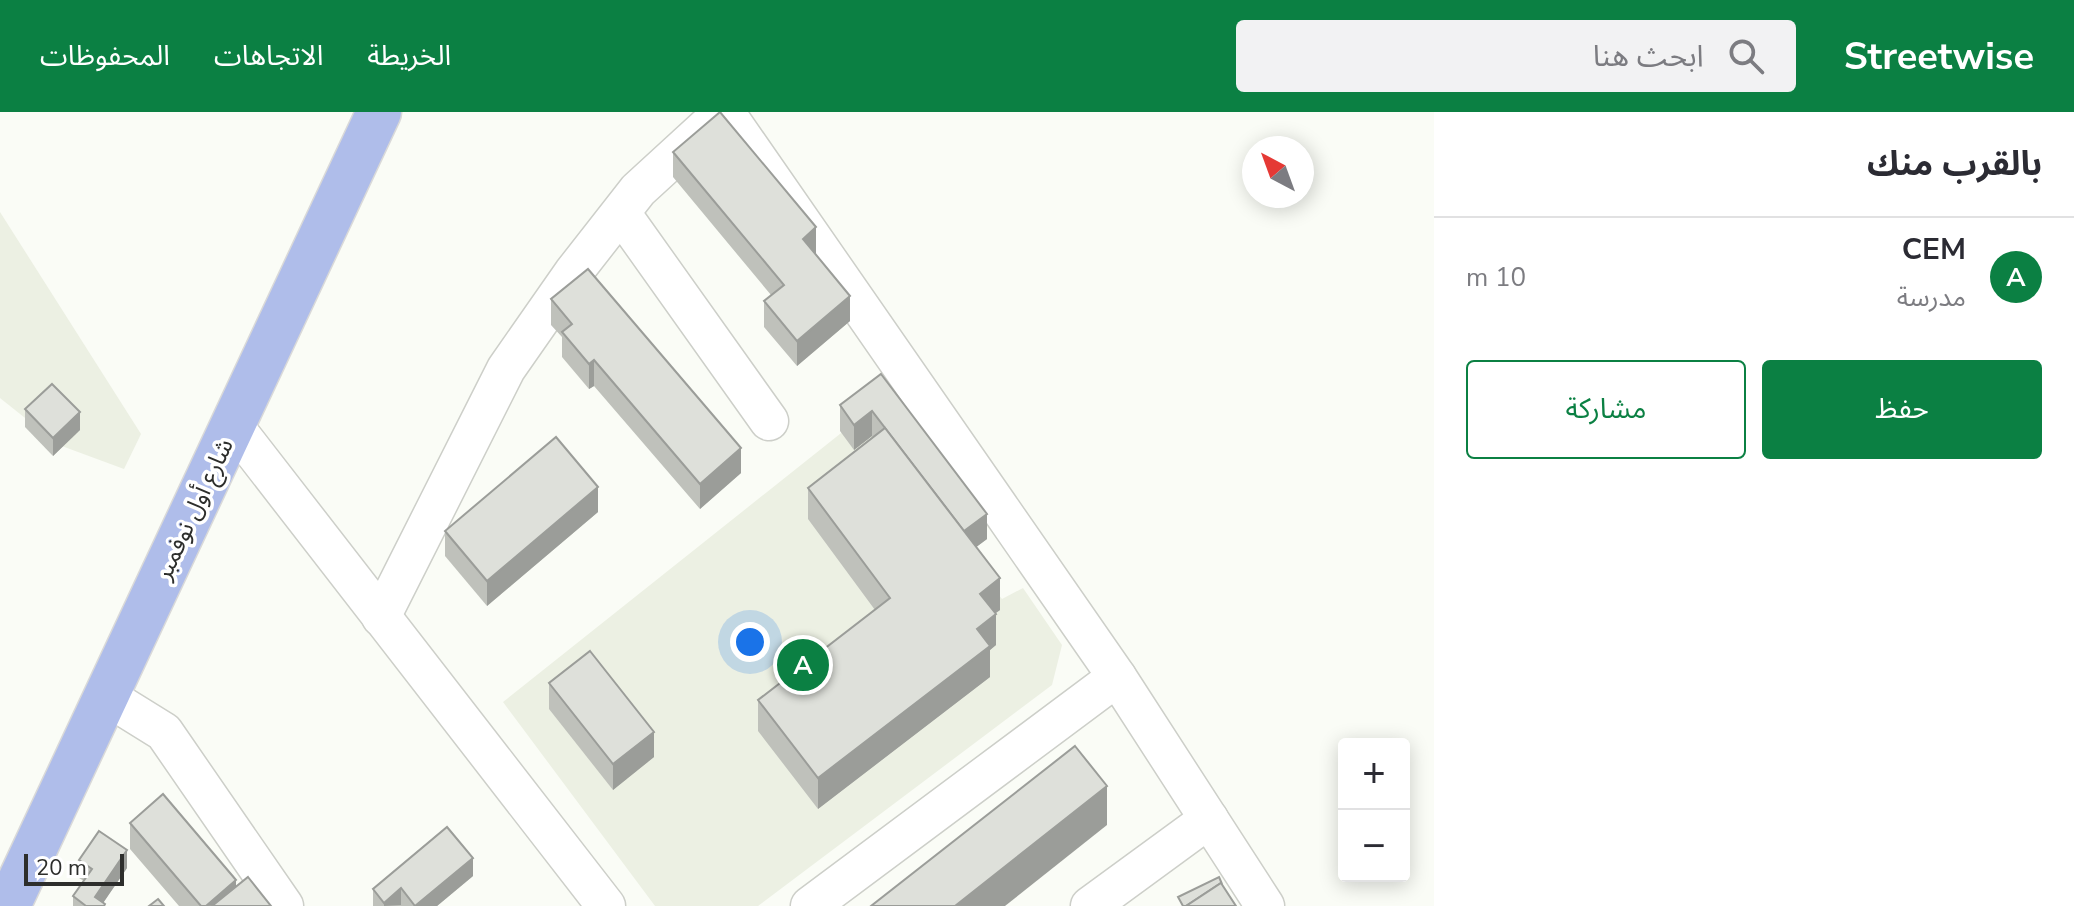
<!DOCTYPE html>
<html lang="ar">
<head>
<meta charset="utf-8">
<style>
	body { margin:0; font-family:"Nunito Sans","Noto Sans Arabic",sans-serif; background:#f2f2f3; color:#2b2b33; direction:rtl }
	.controls { position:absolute; right:24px; bottom:24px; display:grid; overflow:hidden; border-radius:8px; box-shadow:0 4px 20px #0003 }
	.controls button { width:72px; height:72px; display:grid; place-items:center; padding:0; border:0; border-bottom:2px solid #e1e1e2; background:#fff; color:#2b2b33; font:40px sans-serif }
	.compass { position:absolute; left:1242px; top:24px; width:72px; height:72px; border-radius:50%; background:#fff; box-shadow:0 4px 20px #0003; rotate:319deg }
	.scale { position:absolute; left:24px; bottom:20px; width:100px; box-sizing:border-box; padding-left:8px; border:4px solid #2d2e2c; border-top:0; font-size:22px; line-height:28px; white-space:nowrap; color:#2d2e2c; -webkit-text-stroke:6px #fff; paint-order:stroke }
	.you { position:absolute; left:750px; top:530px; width:28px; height:28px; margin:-20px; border:6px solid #fff; border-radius:50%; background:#1a73e8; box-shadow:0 0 0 12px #1a73e833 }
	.badge { display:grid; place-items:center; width:52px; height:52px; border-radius:50%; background:#0b8043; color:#fff; font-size:26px; font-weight:700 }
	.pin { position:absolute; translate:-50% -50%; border:4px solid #fff; box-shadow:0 2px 8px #0006 }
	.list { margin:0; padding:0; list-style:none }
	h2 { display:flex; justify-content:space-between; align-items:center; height:104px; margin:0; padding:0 32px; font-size:34px }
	h2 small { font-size:26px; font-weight:400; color:#7c7c81 }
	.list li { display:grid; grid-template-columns:52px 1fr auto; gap:24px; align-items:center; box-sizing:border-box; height:120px; padding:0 32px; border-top:2px solid #e1e1e2 }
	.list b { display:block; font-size:30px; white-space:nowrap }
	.list p { margin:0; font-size:26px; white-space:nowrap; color:#7c7c81 }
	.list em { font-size:26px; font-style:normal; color:#7c7c81 }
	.actions { display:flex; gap:16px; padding:24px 32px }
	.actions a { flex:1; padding:18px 0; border:2px solid #0b8043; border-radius:8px; text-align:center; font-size:28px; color:#0b8043 }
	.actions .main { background:#0b8043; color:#fff }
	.icon { flex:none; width:44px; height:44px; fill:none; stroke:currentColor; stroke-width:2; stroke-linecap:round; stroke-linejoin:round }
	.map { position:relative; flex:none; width:1434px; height:794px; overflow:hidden; direction:ltr }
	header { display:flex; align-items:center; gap:48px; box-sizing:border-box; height:112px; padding:0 40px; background:#0b8043; color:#fff }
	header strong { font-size:38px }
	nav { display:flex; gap:44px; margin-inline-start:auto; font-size:28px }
	.search { width:560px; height:72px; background:#f2f2f3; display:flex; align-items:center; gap:20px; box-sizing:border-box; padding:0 28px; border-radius:8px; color:#7c7c81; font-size:30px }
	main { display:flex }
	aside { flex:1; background:#fff }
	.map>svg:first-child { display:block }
</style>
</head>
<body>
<header>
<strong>Streetwise</strong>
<div class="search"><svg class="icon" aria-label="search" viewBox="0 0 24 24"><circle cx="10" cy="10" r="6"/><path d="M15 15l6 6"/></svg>ابحث هنا</div>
<nav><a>الخريطة</a><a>الاتجاهات</a><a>المحفوظات</a></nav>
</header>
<main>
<aside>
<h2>بالقرب منك<small></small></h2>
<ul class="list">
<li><span class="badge">A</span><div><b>CEM</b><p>مدرسة</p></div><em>10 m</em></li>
</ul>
<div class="actions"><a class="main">حفظ</a><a>مشاركة</a></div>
</aside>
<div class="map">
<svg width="1434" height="794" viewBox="0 0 1434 794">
	<rect width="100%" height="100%" fill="#fafcf6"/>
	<g fill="#ecf0e3">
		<path d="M0 100 141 322 124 357 59 333 0 286Z"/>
		<path d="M860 306 1002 487 1023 476 1062 533 1052 573 758 794H655L503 590Z"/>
	</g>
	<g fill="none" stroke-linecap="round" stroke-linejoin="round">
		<defs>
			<g id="street">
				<path d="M725 0 1117 565 1265 794"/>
				<path d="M621 101 769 309"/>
				<path d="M233 313 606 794"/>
				<path d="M381 505 506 257 573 161 638 78 709 13"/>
				<path d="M106 584 164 620 284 794"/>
				<path d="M810 794 1117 565"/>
				<path d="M1090 794 1209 707"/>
			</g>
			<path id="primary" d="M8 794 379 0"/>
		</defs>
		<use href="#street" stroke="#cdcfc9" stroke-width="41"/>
		<use href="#primary" stroke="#d9d9d9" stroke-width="47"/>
		<use href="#street" stroke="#fff" stroke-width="38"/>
		<use href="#primary" stroke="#afbdea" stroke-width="44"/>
	</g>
	<g fill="#bfc1bb">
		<path d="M673 40 816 141 815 142 850 209 797 254 764 215V189L771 183 673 65Z"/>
		<path d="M551 187 741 361 700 397 594 274 589 277 562 245V225L551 213Z"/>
		<path d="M881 262 987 427 976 435 1000 498 995 501 996 533 990 538V565L818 697 758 619V588L875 498 808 407V376L873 326 872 324 854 338 840 319V293Z"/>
		<path d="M25 297 80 318 53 344 25 315Z"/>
		<path d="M598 400 487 494 445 444V419Z"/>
		<path d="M549 571 654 645 613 678 549 597Z"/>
		<path d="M130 711 236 775 271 794H179L130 737Z"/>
		<path d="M79 748 127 756 103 791 105 794H73V784L84 769 79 766Z"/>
		<path d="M473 764 437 794H373V777Z"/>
	</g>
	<g fill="#9b9d99">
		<path d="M816 115V141L803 152V127Z"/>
		<path d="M850 184V209L797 254V229Z"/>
		<path d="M594 248V274L589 277V252Z"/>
		<path d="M872 299V324L854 338V313Z"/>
		<path d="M80 300V318L53 344V326Z"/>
		<path d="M741 336V361L700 397V372Z"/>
		<path d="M598 375V400L487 494V469Z"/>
		<path d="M987 402V427L963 445V420Z"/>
		<path d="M1000 466V498L980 513V482Z"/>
		<path d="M996 502V533L990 538V565L818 697V666L977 517Z"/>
		<path d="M654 620V645L613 678V652Z"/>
		<path d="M1107 674V713L1005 794H955Z"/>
		<path d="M127 738V756L101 794 95 785Z"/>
		<path d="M473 746V764L437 794H415Z"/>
		<path d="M236 768V793L206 794Z"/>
		<path d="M401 776V793L384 794V791Z"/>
	</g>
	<g fill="#dee0da" stroke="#9b9d99" stroke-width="2">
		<path d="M720 0 816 115 803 127 850 184 797 229 764 189 784 173 673 40Z"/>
		<path d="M588 157 741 336 700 372 594 248 589 252 562 220 572 212 551 187Z"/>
		<path d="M881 262 987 402 964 419 872 299 854 313 840 293Z"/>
		<path d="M52 272 80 300 53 326 25 297Z"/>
		<path d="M885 316 1000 466 980 482 996 502 977 517 990 534 818 666 758 588 890 486 808 376Z"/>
		<path d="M556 325 598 375 487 469 445 419Z"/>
		<path d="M590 539 654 620 613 652 549 571Z"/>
		<path d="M1075 634 1107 674 955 794H871Z"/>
		<path d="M163 682 236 768 206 794H201L130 711Z"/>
		<path d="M447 715 473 746 415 794 401 776 384 791 373 777Z"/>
		<path d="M99 719 127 738 95 785 105 792 104 794H86L73 784 92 757 79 748Z"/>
		<path d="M248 765 271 794H212Z"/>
		<path d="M1219 765 1222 772 1221 771 1186 794H1183L1178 785Z"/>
		<path d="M1221 771 1236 794H1186Z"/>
		<path d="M158 787 164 794H149Z"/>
	</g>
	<g text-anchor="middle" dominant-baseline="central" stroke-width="7" stroke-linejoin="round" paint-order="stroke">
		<g font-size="24" fill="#2d2e2c" stroke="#fff">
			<text transform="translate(194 397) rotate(-65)">شارع أول نوفمبر</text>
		</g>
	</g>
</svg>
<div class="controls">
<button>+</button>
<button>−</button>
</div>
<svg class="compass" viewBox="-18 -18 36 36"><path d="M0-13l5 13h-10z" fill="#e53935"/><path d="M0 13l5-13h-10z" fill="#7c7c81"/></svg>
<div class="scale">20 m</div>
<div class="you"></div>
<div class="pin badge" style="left:803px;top:553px">A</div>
</div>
</main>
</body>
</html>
